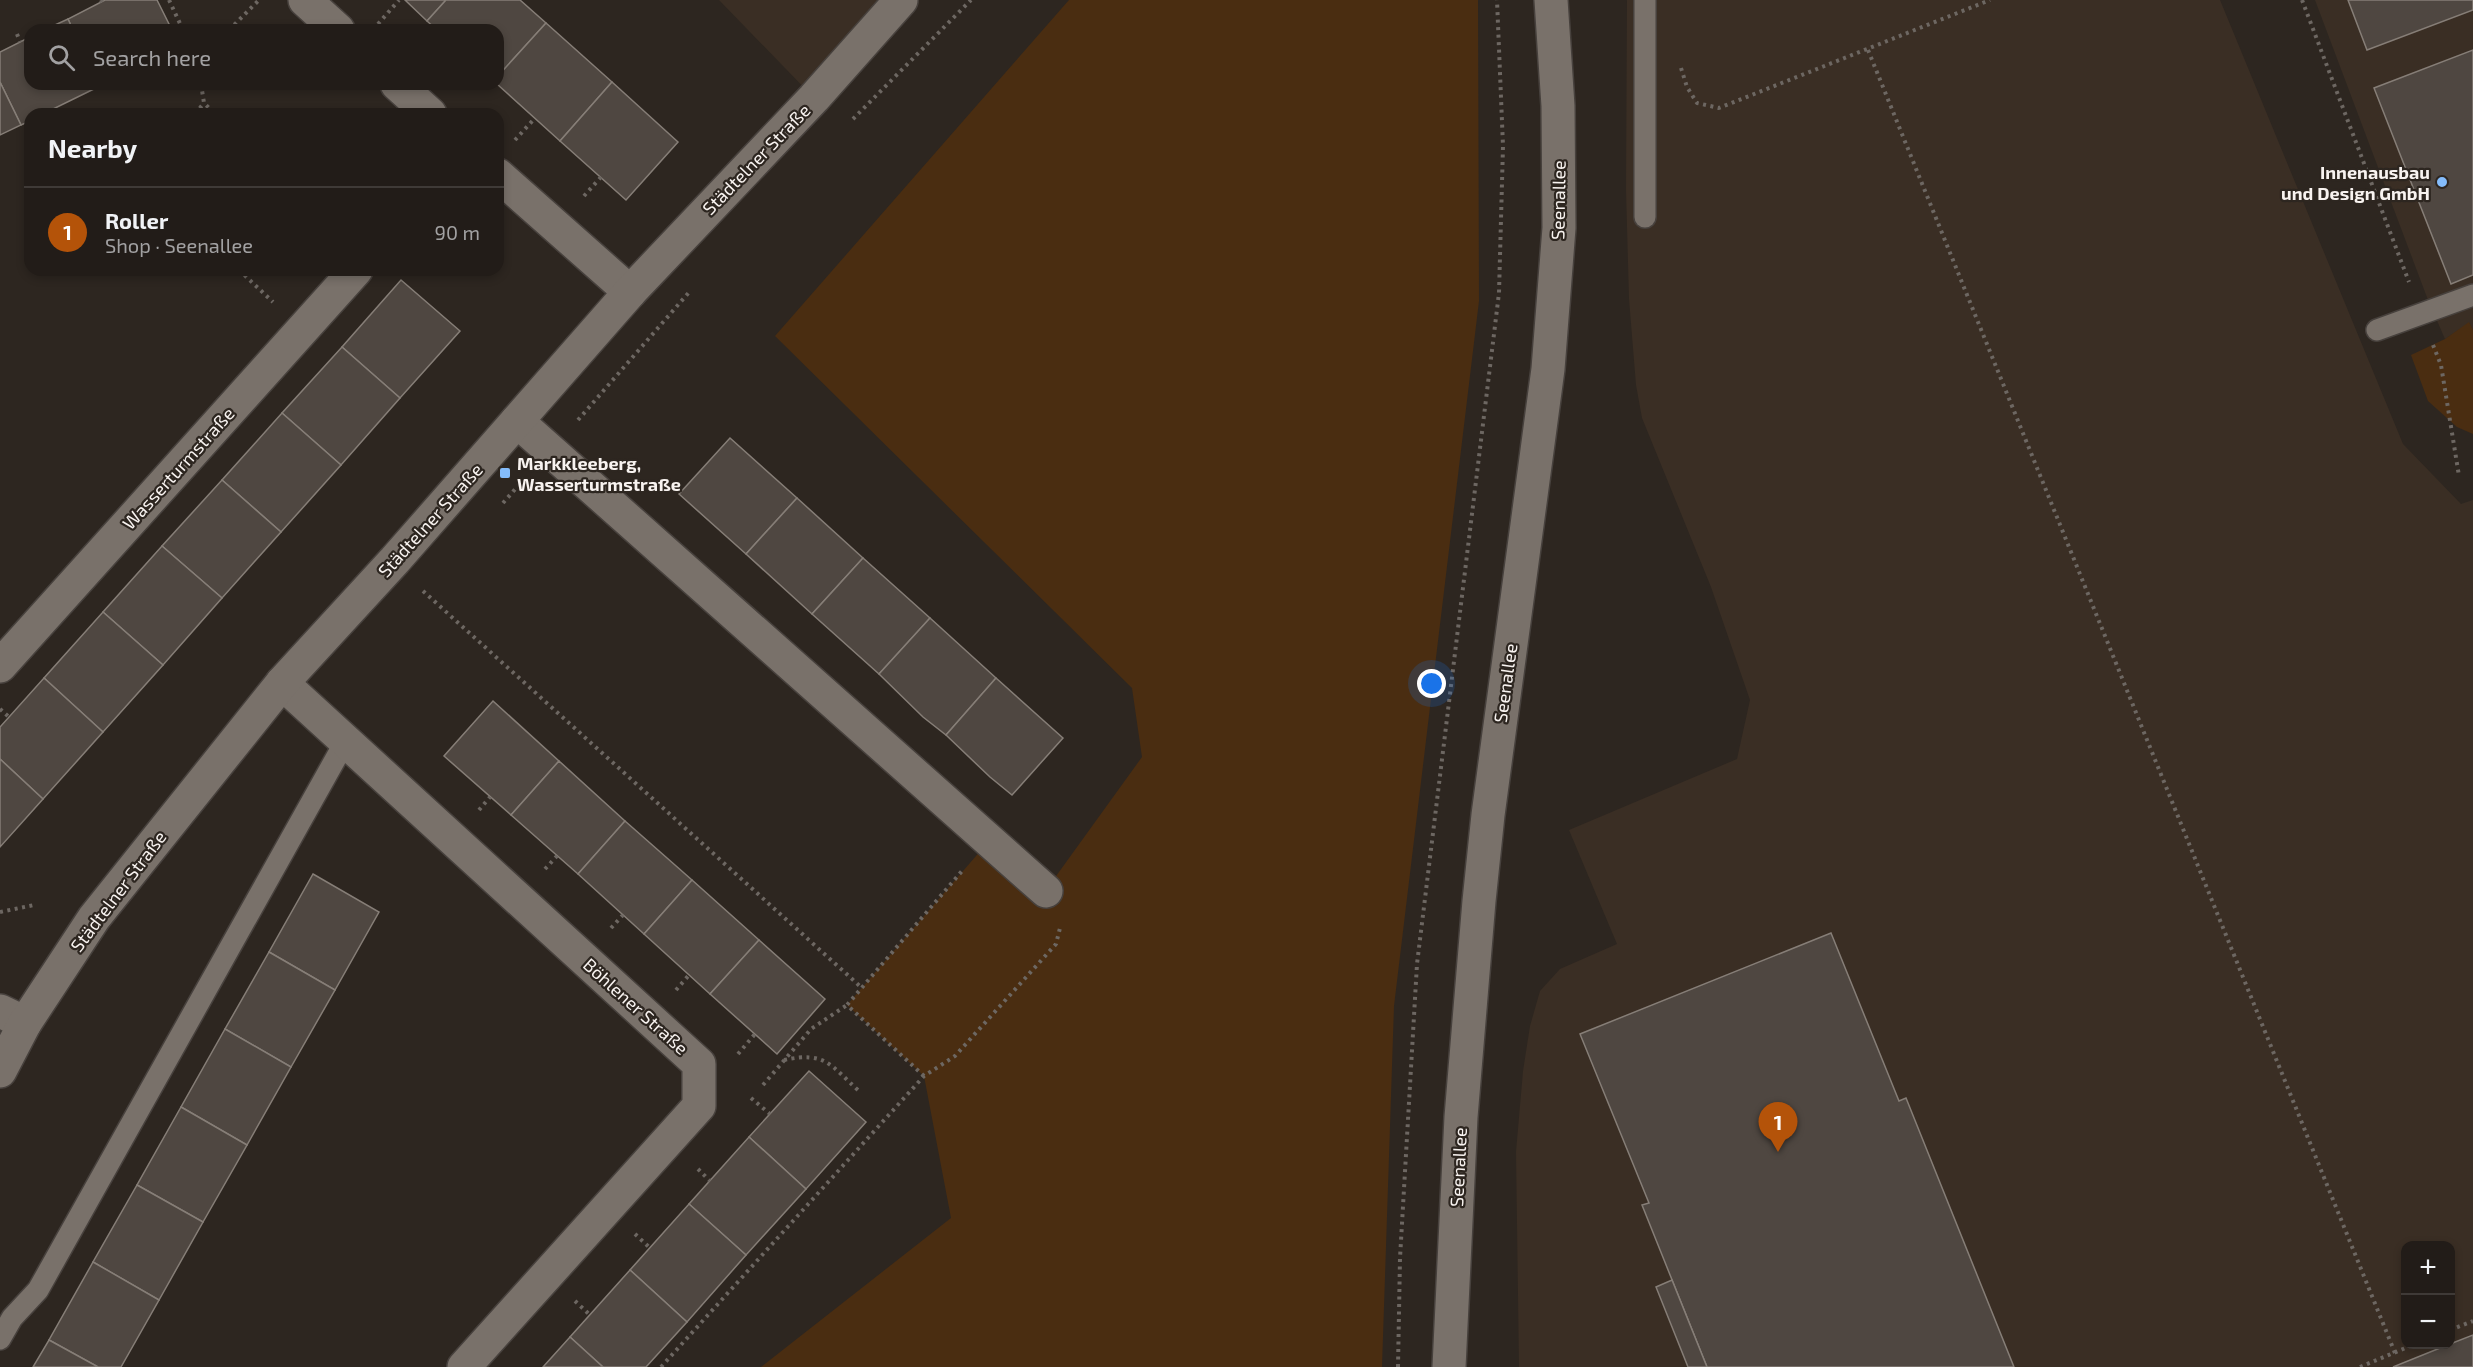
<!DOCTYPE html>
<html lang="en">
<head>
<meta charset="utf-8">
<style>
	body { margin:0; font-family:"Exo 2",sans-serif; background:#2e2925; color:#f1f3f6 }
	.controls { position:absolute; right:18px; bottom:18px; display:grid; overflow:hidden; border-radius:12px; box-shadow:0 3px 9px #0003 }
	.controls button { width:54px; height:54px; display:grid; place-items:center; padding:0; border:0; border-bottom:2px solid #3f3a37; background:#221c18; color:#f1f3f6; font:30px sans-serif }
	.you { position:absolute; left:1432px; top:684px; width:21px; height:21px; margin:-15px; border:4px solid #fff; border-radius:50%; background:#1a73e8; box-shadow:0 0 0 9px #1a73e833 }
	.badge { display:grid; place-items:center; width:39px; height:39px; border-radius:50%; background:#b45309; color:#fff; font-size:20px; font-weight:700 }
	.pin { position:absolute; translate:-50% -50px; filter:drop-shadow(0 2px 3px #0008) }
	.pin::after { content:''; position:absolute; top:32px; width:21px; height:18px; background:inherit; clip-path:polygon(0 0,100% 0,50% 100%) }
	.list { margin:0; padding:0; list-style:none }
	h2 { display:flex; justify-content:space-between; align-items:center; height:78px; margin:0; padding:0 24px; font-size:26px }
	h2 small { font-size:20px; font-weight:400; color:#a2a1a2 }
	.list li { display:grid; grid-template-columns:39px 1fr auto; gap:18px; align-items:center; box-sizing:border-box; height:90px; padding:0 24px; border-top:2px solid #3f3a37 }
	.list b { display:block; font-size:22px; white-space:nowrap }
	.list p { margin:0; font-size:20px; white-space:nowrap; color:#a2a1a2 }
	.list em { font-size:20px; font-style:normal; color:#a2a1a2 }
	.icon { flex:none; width:33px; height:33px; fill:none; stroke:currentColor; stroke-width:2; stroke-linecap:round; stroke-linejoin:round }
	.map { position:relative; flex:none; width:2473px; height:1367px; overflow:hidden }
	.search { position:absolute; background:#221c18; box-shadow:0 3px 9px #0003; left:24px; top:24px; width:480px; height:66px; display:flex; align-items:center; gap:15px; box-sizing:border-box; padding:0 21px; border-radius:18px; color:#a2a1a2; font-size:22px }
	.panel { position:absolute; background:#221c18; box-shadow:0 3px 9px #0003; left:24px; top:108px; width:480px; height:168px; border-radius:18px }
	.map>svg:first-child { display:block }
</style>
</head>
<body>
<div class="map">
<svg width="2473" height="1367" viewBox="0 0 2473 1367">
	<rect width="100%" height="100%" fill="#2d2620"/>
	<g fill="#3a2e24" fill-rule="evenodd">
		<path d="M719 0H901L814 98Z"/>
		<path d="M1627 0H2220L2403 444 2461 504 2473 500V1367H1519L1516 1152 1523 1071 1530 1026 1540 991 1560 969 1617 944 1569 830 1737 759 1750 700 1711 587 1642 418 1636 385 1629 299 1626 190ZM2406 1246H2450V1344H2406Z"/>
		<path d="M2315 0H2473V330L2469 323 2445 339 2428 300Z"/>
	</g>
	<g fill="#4a2d11">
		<path d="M1069 0H1478L1479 301 1394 1006 1382 1367H761L951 1218 924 1076 847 1005 989 841 1046 890 1142 757 1132 688 775 336Z"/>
		<path d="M2469 322 2473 330V434L2457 427 2428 401 2411 355 2445 339Z"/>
	</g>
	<g fill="#4f4741" stroke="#867e77" stroke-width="1.5">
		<path d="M105 0H157L172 30H73L68 19Z"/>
		<path d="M405 0H446L427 21Z"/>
		<path d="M446 0H520L546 23 498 76V30H437L427 21Z"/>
		<path d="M2348 0H2473V10L2367 50Z"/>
		<path d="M68 19 73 30H44Z"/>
		<path d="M546 23 612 82 560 141 497 84 498 76Z"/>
		<path d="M30 37V84L100 86 43 114H30V121L21 125 0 82V52Z"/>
		<path d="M2473 50V275L2451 284 2374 88Z"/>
		<path d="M0 82 21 125 0 135Z"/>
		<path d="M612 82 678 142 626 200 560 141Z"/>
		<path d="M401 280 460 331 400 398 342 347Z"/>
		<path d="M342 347 400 398 341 465 282 413Z"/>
		<path d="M282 413 341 465 281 532 222 480Z"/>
		<path d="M730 438 797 498 746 554 679 494Z"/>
		<path d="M222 480 281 532 222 598 162 546Z"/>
		<path d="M797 498 863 558 812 614 746 554Z"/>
		<path d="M162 546 222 598 163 665 103 612Z"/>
		<path d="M863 558 930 618 879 674 812 614Z"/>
		<path d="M103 612 163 665 103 732 44 678Z"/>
		<path d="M930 618 996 678 946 735 923 717 879 674Z"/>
		<path d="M44 678 103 732 43 799 0 759V727Z"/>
		<path d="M996 678 1063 738 1012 795 990 777 946 735Z"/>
		<path d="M493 701 559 761 511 815 444 756Z"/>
		<path d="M0 759 43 799 0 847Z"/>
		<path d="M559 761 625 821 578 874 511 815Z"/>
		<path d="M625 821 692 880 644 934 578 874Z"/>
		<path d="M313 874 379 912 335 990 269 952Z"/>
		<path d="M692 880 759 940 710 994 644 934Z"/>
		<path d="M1831 933 1899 1101 1906 1098 2014 1367H1707L1642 1205 1649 1203 1580 1034Z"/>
		<path d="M759 940 825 999 777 1054 710 994Z"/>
		<path d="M269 952 335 990 291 1067 225 1029Z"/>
		<path d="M225 1029 291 1067 247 1145 181 1107Z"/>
		<path d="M809 1071 866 1122 806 1189 749 1137Z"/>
		<path d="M181 1107 247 1145 203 1222 137 1185Z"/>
		<path d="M749 1137 806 1189 746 1255 689 1204Z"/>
		<path d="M137 1185 203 1222 159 1300 93 1262Z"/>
		<path d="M689 1204 746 1255 687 1322 630 1270Z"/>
		<path d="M93 1262 159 1300 121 1367H98L49 1340Z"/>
		<path d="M630 1270 687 1322 646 1367H603L570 1337Z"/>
		<path d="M1672 1280 1707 1367H1688L1656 1287Z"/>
		<path d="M2473 1335V1367H2393L2450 1344Z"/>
		<path d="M570 1337 603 1367H543Z"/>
		<path d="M49 1340 98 1367H33Z"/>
	</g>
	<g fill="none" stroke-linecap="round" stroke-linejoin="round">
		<defs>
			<g id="service">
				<path d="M1645 217V0"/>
				<path d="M2377 330 2473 295"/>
				<path d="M0 1339 12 1318 38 1290 345 742"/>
			</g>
			<g id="minor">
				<path d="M305 0 338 30"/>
				<path d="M397 84 430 114"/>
				<path d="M498 175 630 292"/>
				<path d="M517 421 1046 891"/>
				<path d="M0 666 356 270"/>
				<path d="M282 683 699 1064V1106L464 1367"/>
				<path d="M0 1011 25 1023"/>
			</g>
			<path id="tertiary" d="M0 1071 25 1023 94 918 282 683 395 560 630 292 814 98 901 0"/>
			<path id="secondary" d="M1449 1367 1461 1117 1479 901 1488 815 1548 369 1559 228 1558 106 1551 0"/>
		</defs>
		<use href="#service" stroke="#47413d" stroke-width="24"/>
		<use href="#minor" stroke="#47413d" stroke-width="36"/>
		<use href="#tertiary" stroke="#47413d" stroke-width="36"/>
		<use href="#secondary" stroke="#47413d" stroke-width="36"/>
		<g stroke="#6d6762" stroke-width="4" stroke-dasharray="3 4.5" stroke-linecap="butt">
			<path d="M101 0 102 2"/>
			<path d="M169 0 183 30"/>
			<path d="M2302 0 2409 282"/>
			<path d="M378 24 399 0"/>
			<path d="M229 30 259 0"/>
			<path d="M17 34 20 42"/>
			<path d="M1868 50 2395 1353"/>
			<path d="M1681 68 1687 87 1697 103 1719 108 1990 0"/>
			<path d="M201 84 204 103 215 114"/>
			<path d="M195 114 204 103"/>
			<path d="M853 119 971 0"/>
			<path d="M515 140 535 118"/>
			<path d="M584 196 601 177"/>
			<path d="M239 270 273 302"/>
			<path d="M2433 345 2441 365 2459 476"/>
			<path d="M578 420 691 290"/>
			<path d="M503 503 524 479"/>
			<path d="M423 591 862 988"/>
			<path d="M0 709 9 717"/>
			<path d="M479 810 490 797"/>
			<path d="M545 869 557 856"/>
			<path d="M0 912 34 905"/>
			<path d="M611 928 623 915"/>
			<path d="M676 990 689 975"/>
			<path d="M738 1054 755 1034"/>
			<path d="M784 1060C826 1051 830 1065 859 1091"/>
			<path d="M924 1076 847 1005 962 871"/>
			<path d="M763 1085 811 1029 847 1005"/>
			<path d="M751 1098 770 1114"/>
			<path d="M698 1169 710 1181"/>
			<path d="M635 1234 650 1248"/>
			<path d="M575 1301 590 1315"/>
			<path d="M2450 1330 2473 1321"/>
			<path d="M661 1367 924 1076 955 1056 1056 944 1060 928"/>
			<path d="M1398 1367 1400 1258 1417 964 1499 293 1503 146 1497 0"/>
			<path d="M2360 1367 2415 1344"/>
		</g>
		<use href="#service" stroke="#79716a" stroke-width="21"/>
		<use href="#minor" stroke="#79716a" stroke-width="33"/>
		<use href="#tertiary" stroke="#79716a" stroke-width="33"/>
		<use href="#secondary" stroke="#79716a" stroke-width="33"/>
	</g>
	<g fill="#84bcfb" stroke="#2d2620" stroke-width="2">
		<circle cx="2442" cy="182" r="6"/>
		<rect x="499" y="467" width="12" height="12" rx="3"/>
	</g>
	<g text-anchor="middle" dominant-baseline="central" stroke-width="4.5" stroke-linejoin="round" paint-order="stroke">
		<g font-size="18" fill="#f8f3f0" stroke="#2d2620">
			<text transform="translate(756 159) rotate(-46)">Städtelner Straße</text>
			<text transform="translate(1558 200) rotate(-89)">Seenallee</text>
			<text transform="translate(178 468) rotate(-48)">Wasserturmstraße</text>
			<text transform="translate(430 520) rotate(-48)">Städtelner Straße</text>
			<text transform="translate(1505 683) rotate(-82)">Seenallee</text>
			<text transform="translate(118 891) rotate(-53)">Städtelner Straße</text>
			<text transform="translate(636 1006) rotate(42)">Böhlener Straße</text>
			<text transform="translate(1458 1167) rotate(-87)">Seenallee</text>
		</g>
		<g font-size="18" font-weight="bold" fill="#f8f3f0" stroke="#2d2620" text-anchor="end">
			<text x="2430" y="172">Innenausbau<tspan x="2430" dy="21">und Design GmbH</tspan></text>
			<text x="517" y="463" text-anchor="start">Markkleeberg,<tspan x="517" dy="21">Wasserturmstraße</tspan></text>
		</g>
	</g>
</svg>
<div class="controls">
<button>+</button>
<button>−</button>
</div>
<div class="you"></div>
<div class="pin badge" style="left:1778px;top:1152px">1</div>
<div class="search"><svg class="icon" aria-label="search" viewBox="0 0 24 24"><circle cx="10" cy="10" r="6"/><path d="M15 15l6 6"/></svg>Search here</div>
<section class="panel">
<h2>Nearby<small></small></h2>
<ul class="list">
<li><span class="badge">1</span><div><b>Roller</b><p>Shop · Seenallee</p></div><em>90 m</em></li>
</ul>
</section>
</div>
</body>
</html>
